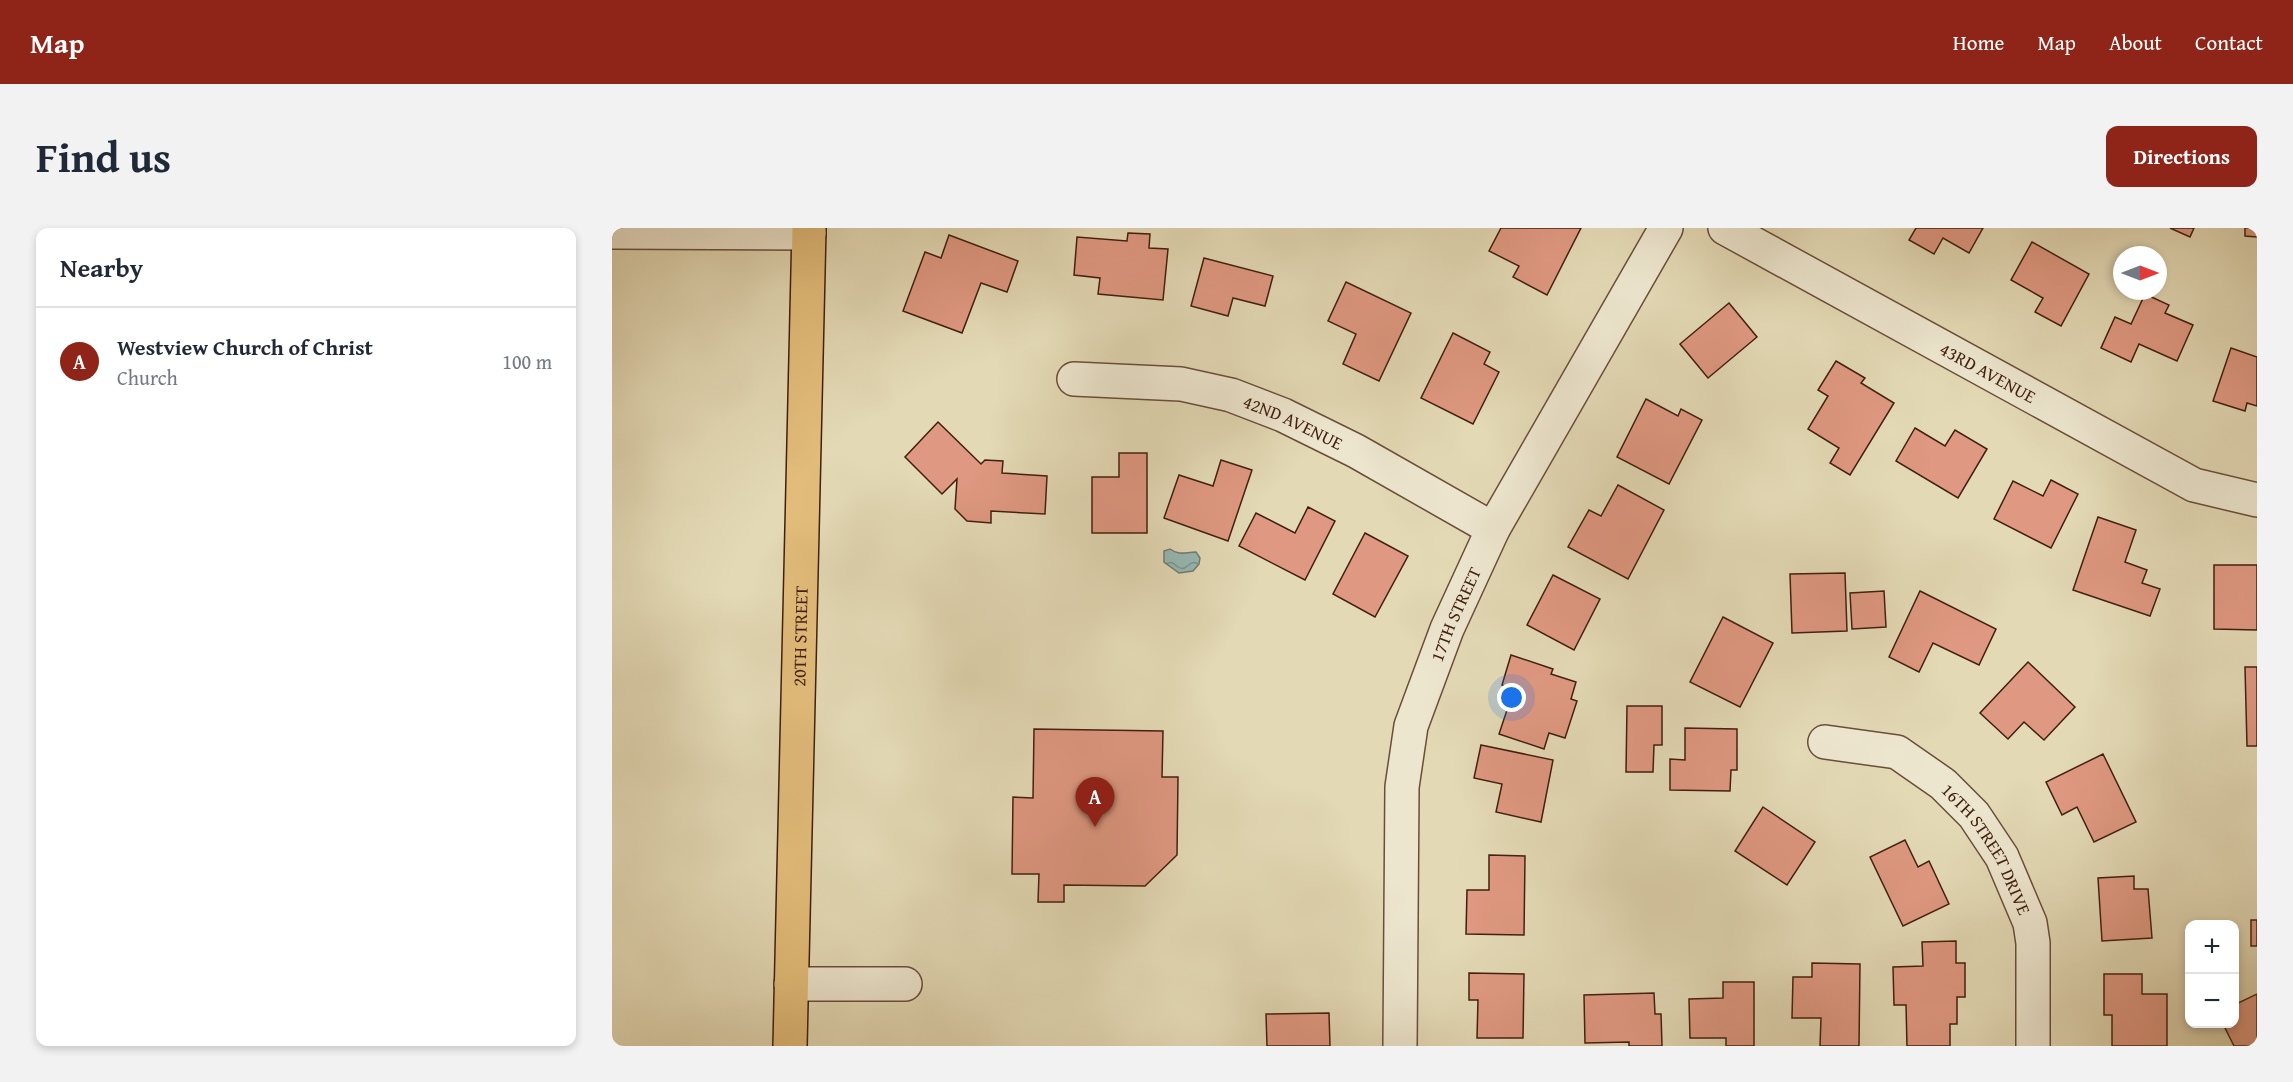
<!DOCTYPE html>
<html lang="en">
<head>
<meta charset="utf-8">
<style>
	body { margin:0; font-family:"Gentium Book Plus",serif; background:#f2f2f3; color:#1f2937 }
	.controls { position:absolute; right:18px; bottom:18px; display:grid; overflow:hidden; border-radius:12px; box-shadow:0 3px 9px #0003 }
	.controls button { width:54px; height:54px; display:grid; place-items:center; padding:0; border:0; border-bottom:2px solid #e0e1e3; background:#fff; color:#1f2937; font:30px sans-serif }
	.compass { position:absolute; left:1501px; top:18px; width:54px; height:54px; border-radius:50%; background:#fff; box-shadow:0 3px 9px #0003; rotate:90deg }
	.you { position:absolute; left:900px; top:470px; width:21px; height:21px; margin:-15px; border:4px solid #fff; border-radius:50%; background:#1a73e8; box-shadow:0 0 0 9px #1a73e833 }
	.badge { display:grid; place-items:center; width:39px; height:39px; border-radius:50%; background:#8f2418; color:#fff; font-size:20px; font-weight:700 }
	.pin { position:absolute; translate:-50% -50px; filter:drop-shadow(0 2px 3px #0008) }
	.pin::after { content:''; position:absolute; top:32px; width:21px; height:18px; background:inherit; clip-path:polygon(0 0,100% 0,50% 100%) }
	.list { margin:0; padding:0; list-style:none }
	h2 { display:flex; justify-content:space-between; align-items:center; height:78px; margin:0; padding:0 24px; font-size:26px }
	h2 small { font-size:20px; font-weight:400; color:#747a83 }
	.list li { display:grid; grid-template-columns:39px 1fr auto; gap:18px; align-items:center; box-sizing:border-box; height:108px; padding:0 24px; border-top:2px solid #e0e1e3 }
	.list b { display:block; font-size:22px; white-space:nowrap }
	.list p { margin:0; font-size:20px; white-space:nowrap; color:#747a83 }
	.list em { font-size:20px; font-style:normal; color:#747a83 }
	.map { position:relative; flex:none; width:1645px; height:818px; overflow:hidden; border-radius:12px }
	header { display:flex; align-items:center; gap:36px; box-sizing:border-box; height:84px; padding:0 30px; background:#8f2418; color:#fff }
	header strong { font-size:28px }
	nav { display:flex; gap:33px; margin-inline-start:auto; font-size:21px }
	.intro { display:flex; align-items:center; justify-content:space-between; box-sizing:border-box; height:144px; padding:0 36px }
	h1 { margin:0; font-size:42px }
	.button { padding:15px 27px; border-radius:12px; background:#8f2418; color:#fff; font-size:21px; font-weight:700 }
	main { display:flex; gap:36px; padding:0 36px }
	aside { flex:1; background:#fff; border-radius:12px; box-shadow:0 3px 9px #0003 }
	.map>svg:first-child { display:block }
</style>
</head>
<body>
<header>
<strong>Map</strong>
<nav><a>Home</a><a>Map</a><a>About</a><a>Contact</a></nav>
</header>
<div class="intro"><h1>Find us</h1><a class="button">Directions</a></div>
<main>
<aside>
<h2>Nearby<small></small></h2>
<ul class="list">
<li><span class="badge">A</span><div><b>Westview Church of Christ</b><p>Church</p></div><em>100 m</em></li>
</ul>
</aside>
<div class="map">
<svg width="1645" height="818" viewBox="0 0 1645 818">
	<defs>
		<pattern id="water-waves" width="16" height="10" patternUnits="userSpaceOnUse" patternTransform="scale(1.5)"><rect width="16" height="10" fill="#96b9b4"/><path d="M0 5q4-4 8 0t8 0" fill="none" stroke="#7c9691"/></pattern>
	</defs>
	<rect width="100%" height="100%" fill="#e3d9b5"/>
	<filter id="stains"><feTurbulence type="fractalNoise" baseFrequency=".00333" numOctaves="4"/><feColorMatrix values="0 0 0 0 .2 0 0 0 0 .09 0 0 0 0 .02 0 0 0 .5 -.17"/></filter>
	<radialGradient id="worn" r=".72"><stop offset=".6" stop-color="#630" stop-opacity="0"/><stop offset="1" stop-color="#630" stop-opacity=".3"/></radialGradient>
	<path fill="url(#water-waves)" stroke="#747b72" stroke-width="1.5" d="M558 321C568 328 573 324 584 324L588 330 587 336 581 343 567 345 552 334V323Z"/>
	<g fill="#df9881" stroke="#411f0e" stroke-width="1.5">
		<path d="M889 0H969L935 67 901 49 907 38 877 23Z"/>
		<path d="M1304 0H1371L1357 25 1331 10 1322 26 1297 12Z"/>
		<path d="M1558 0H1582L1578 9Z"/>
		<path d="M1633 0H1645V9L1633 8Z"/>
		<path d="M516 5 538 6 537 20 556 21 551 72 486 66 488 50 462 47 465 9 515 13Z"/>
		<path d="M337 7 406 33 395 64 369 55 350 105 291 83 313 24 329 30Z"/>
		<path d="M1420 14 1477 46 1449 98 1423 84 1431 70 1399 52Z"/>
		<path d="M592 30 661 48 653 78 621 70 616 88 579 78Z"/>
		<path d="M734 54 799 85 767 153 731 136 744 106 716 93Z"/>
		<path d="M1533 66 1557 77 1553 85 1581 97 1565 133 1527 116 1519 134 1489 120 1503 89 1519 96Z"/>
		<path d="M1117 75 1145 109 1096 150 1068 116Z"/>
		<path d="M841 105 878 124 872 136 887 144 861 196 809 170Z"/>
		<path d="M1619 120 1645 129V178L1635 175 1633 183 1601 173Z"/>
		<path d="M1224 133 1253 150 1249 155 1282 175 1238 247 1218 235 1227 220 1196 201 1216 168 1206 162Z"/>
		<path d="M1034 171 1066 188 1069 181 1090 192 1057 256 1005 229Z"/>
		<path d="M326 194 369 236 373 232 391 233 390 245 435 248 433 286 379 283V295L355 293 343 281 345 251 330 266 293 229Z"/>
		<path d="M1303 200 1333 218 1343 202 1375 221 1346 270 1284 233Z"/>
		<path d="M507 225H535V305H480V249H507Z"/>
		<path d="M609 232 640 242 616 313 552 290 567 247 601 258Z"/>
		<path d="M1439 252 1466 266 1439 320 1382 291 1401 253 1431 268Z"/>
		<path d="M1006 257 1052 282 1016 351 956 319 977 282 989 288Z"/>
		<path d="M696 279 723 293 693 352 627 318 644 285 683 305Z"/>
		<path d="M1486 289 1524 302 1513 334 1535 342 1530 355 1548 361 1538 388 1461 362Z"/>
		<path d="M753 305 796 328 763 389 721 366Z"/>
		<path d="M1602 337H1645V402L1602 401Z"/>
		<path d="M1233 345 1235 403 1180 405 1178 346Z"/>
		<path d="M941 347 988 371 962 422 915 397Z"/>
		<path d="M1272 363 1274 399 1240 401 1238 365Z"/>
		<path d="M1308 363 1384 401 1367 437 1321 415 1307 444 1277 429Z"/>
		<path d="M1111 389 1161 415 1128 479 1078 454Z"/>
		<path d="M899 427 941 441 939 446 964 454 959 471 965 473 953 510 937 505 932 521 887 506 902 461 890 457Z"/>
		<path d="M1416 434 1463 479 1432 512 1412 494 1396 511 1368 485Z"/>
		<path d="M1633 439H1645V518H1635Z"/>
		<path d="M1015 478H1050V517H1042L1041 544H1014Z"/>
		<path d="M1073 500 1125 501V542H1119L1118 563 1058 562V531L1073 532Z"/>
		<path d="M422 501 551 503 550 549H566L565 627 533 658 452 657V674H426L427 646H400L401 569 421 570Z"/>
		<path d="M869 517 941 532 929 594 884 584 890 556 862 550Z"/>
		<path d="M1491 526 1524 594 1482 614 1465 579 1450 587 1434 554Z"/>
		<path d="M1151 579 1203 614 1175 657 1123 623Z"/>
		<path d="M1293 612 1306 639 1317 633 1337 676 1291 698 1258 629Z"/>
		<path d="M877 627 913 628 912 707 854 706 855 662H877Z"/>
		<path d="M1522 648V661H1536L1540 710 1490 713 1486 650Z"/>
		<rect x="1639" y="692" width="6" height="26"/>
		<path d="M1344 713V735H1353V769H1345V796H1338V818H1295L1294 777H1282L1281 739 1311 738 1310 714Z"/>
		<path d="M1200 735 1248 736 1247 818H1208L1209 790H1180L1181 749H1200Z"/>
		<path d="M857 745 912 746 911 810H865L866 772H857Z"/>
		<path d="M1492 746H1530V766H1555V818H1500V787H1492Z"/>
		<path d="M1111 754H1142V818H1114V810H1078L1077 771 1111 770Z"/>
		<path d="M1042 765 1043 786H1049L1050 818H1017V814L973 815 972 767Z"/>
		<path d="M1645 766V816L1640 818H1622L1611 796H1622V777Z"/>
		<path d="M717 785 718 818H655L654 786Z"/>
	</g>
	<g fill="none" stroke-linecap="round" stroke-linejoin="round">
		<defs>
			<g id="minor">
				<path id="s1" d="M1113 0 1582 257 1645 272"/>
				<path d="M0 4 197 5"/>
				<path id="s2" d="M462 151 569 156 619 167 671 187 744 223 881 301"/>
				<path id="s3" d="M1213 514 1285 524 1331 556 1362 587 1390 629 1418 695 1421 715V818"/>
				<path d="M179 756H293"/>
				<path id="s4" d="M788 818 790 559 799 498 835 401 881 301 1054 0"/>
			</g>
			<g id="major">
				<path id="s5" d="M178 818 197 0"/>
			</g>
		</defs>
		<use href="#minor" stroke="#6a4e38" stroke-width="36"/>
		<use href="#major" stroke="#411f0e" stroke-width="36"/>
		<use href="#minor" stroke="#ede6cf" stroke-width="33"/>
		<use href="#major" stroke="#e2bc7a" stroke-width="33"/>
	</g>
	<g text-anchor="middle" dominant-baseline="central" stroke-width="4.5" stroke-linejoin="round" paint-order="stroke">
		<g font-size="18" fill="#411f0e" stroke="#ede6cf">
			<text stroke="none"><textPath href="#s1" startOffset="300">43RD AVENUE</textPath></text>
			<text stroke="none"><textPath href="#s2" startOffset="226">42ND AVENUE</textPath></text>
			<text stroke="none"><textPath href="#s4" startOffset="441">17TH STREET</textPath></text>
			<text stroke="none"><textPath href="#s5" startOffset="410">20TH STREET</textPath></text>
			<text stroke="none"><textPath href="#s3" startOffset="208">16TH STREET DRIVE</textPath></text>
		</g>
	</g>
	<rect width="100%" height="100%" filter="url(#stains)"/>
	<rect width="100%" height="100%" fill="url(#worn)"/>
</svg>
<div class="controls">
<button>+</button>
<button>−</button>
</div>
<svg class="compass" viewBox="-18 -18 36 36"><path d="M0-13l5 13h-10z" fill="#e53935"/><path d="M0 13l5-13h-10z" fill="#747a83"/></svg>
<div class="you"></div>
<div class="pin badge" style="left:483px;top:599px">A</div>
</div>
</main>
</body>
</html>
